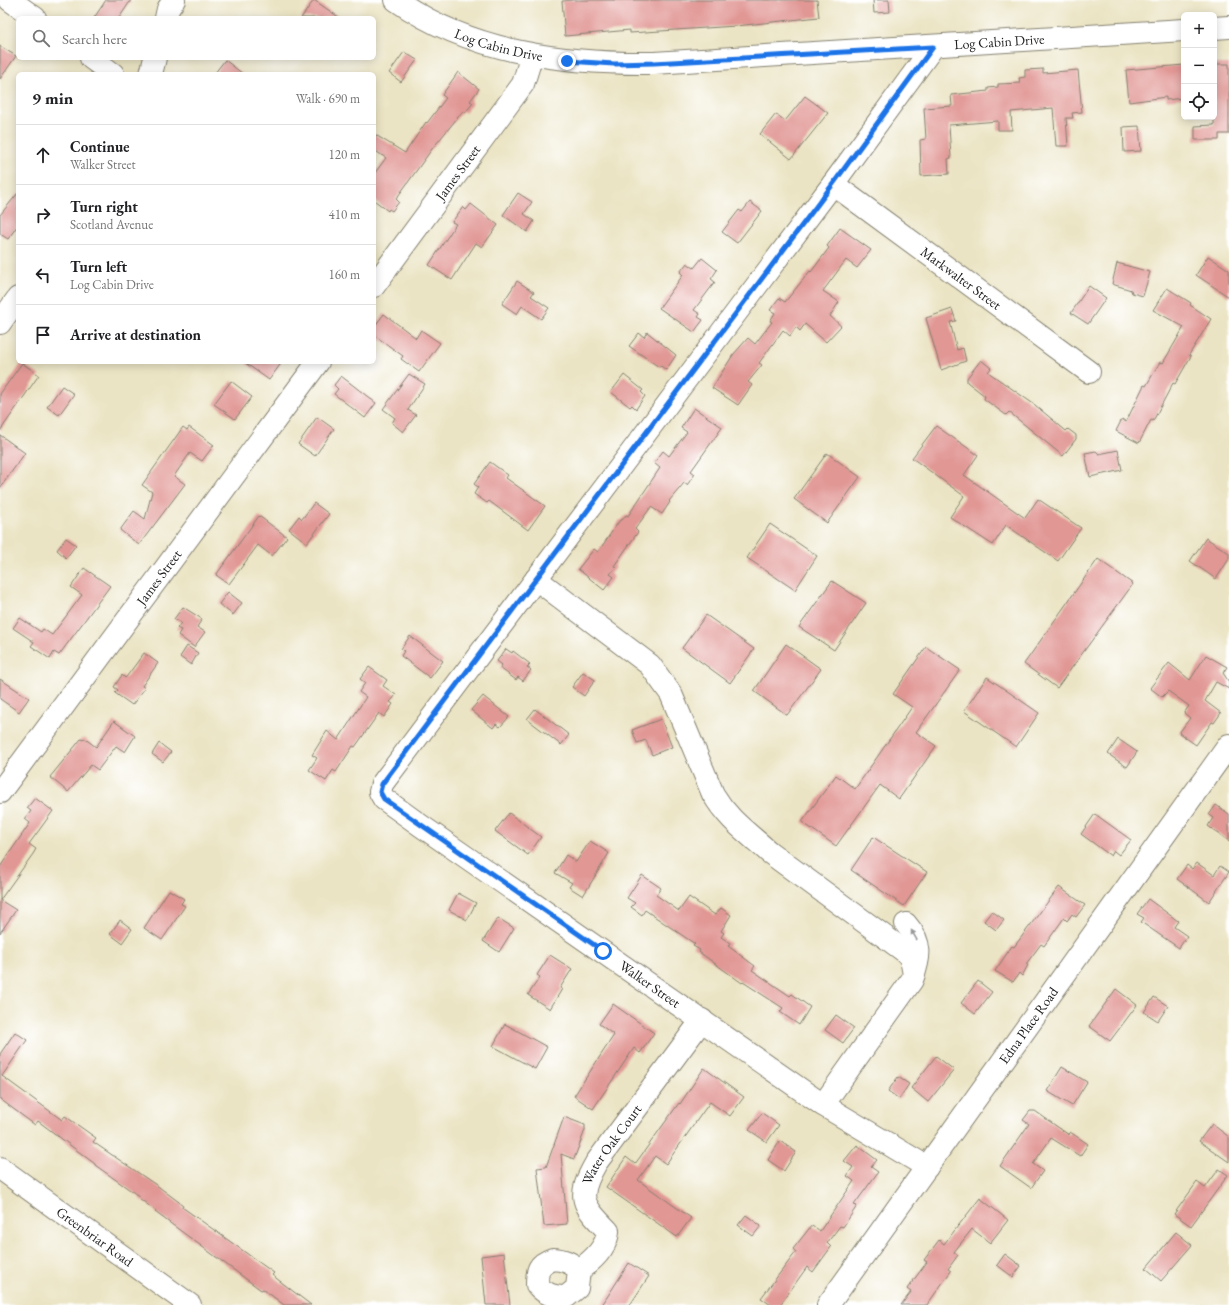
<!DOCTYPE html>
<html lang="en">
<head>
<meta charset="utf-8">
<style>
	body { margin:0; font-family:"EB Garamond",serif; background:#f2f2f2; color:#202124 }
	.controls { position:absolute; right:12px; top:12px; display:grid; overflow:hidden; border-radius:6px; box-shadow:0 2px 10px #0003 }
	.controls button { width:36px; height:36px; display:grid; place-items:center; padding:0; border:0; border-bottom:1px solid #e0e0e0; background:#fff; color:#202124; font:20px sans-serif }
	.stop { position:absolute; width:12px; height:12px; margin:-9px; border:3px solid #1a73e8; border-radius:50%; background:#fff }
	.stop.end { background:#1a73e8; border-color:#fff; box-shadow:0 1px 4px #0008 }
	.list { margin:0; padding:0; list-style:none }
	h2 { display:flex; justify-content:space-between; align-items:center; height:52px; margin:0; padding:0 16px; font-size:17px }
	h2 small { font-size:13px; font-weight:400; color:#757577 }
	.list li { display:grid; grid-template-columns:26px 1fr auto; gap:12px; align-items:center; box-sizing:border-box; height:60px; padding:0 16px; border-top:1px solid #e0e0e0 }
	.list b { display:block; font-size:15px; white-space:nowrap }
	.list p { margin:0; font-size:13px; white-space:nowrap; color:#757577 }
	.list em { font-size:13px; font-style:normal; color:#757577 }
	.icon { flex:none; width:22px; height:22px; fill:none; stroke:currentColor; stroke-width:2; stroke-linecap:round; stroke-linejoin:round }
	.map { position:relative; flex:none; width:1229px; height:1305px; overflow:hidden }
	.search { position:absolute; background:#fff; box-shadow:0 2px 10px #0003; left:16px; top:16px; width:360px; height:44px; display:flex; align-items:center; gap:10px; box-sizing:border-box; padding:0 14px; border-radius:6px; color:#757577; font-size:15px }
	.panel { position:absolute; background:#fff; box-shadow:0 2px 10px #0003; left:16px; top:72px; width:360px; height:292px; border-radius:6px }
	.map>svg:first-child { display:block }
</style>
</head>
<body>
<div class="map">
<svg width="1229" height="1305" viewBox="0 0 1229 1305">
	<rect width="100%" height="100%" fill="#fff"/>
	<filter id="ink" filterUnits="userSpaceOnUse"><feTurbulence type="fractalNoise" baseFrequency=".025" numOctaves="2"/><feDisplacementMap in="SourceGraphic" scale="8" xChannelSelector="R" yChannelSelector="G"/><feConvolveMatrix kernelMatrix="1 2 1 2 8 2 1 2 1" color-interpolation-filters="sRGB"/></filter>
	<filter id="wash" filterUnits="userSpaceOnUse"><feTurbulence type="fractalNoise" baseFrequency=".012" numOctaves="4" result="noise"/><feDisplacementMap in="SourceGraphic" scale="16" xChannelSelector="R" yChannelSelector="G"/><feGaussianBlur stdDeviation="0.9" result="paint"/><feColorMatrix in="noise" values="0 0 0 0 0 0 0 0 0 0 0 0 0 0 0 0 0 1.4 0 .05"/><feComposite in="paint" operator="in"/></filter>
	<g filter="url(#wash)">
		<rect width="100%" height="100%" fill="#ebe4c4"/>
		<g id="blocks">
			<g fill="#e19794">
				<path d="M106 0H131L119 18H94Z"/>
				<path d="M314 0 340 18H301Z"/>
				<path d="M573 0H817L819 17 736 26 630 33V30L565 36 562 1Z"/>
				<path d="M873 0H889L890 12 874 13Z"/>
				<path d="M0 46 16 56 0 79Z"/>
				<path d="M404 52 417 60 401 82 389 73Z"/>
				<path d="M225 60 243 74H214Z"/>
				<path d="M1214 64H1229V134H1219V140H1195V126L1214 125Z"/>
				<path d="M1184 65V98L1166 100V97L1129 102 1126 70Z"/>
				<path d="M1043 69V73L1078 70 1082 112 1072 113 1073 118H1066L1068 146H1056L1053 108 1011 112 1012 130H998V121L949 125 951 158 948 159 949 174 921 176 920 140 926 139 924 108 952 106 951 95 988 91V88L998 87V84L1020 83 1019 78 1025 77V70Z"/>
				<path d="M458 72 479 89 470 101 473 103 465 113 463 111 432 149 396 199 399 202 392 211 389 209 388 211 374 200V174L386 158 374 150V134L405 153 426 122 427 123 446 98 442 95Z"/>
				<path d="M805 96 828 113 791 159 760 134 776 114 785 121Z"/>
				<path d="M1139 126 1141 151 1124 152 1123 127Z"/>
				<path d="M18 193V225L8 239 0 234V215Z"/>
				<path d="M518 193 532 202 524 214 534 221 527 232 503 215Z"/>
				<path d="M750 202 762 211 737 243 722 232 739 210 742 212Z"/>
				<path d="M471 204 498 225 482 247 476 243 452 280 429 265 456 224 452 222 463 207 466 210Z"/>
				<path d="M840 228 871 250 857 268 846 260 823 291 839 302 830 316 841 326 826 342 805 324 800 331 796 327 790 336 783 330 759 363 762 365 748 382 752 385 738 405 712 388 733 355 748 338 755 344 772 322 770 321 775 313 770 310 779 298 785 302 810 271 811 272 829 248 827 246Z"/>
				<path d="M1208 256 1229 270V297L1196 275Z"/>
				<path d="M702 258 717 270 711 279 715 282 694 310 700 314 698 317 703 320 694 332 659 308 683 275 680 272 687 263 694 268Z"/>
				<path d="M1117 263 1150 272 1143 296 1132 293 1131 290 1112 284Z"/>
				<path d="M517 281 534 292 531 296 549 308 541 319 522 306 517 314 502 304Z"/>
				<path d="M1089 286 1106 298 1088 324 1071 313Z"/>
				<path d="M1167 288 1191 303 1190 305 1211 319 1189 355 1191 356 1175 384 1173 383 1153 421 1151 420 1139 443 1116 431 1122 419 1126 422 1144 385 1146 386 1160 362 1163 363 1184 327 1153 310Z"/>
				<path d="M952 309 956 321 950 322 957 350 963 348 966 361 941 370 926 318Z"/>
				<path d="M384 314 416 338 421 330 440 343 419 372 401 359 403 356 374 335V327Z"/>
				<path d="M647 332 676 355 666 370 661 366 659 367 629 346 639 333 644 337Z"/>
				<path d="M981 360 991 368 988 372 1035 405 1066 431 1068 429 1076 435V439L1063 456 1009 412 1006 415 984 399 985 396 967 382V378Z"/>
				<path d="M244 362H282L269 380Z"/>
				<path d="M22 363 39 375 0 431V394Z"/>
				<path d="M409 374 425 384 408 410 416 415 403 432 392 423 395 418 383 409Z"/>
				<path d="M624 375 643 390 641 392 645 396 636 409 632 405 630 407 611 392Z"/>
				<path d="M341 376 376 403 365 418 334 394 338 389 334 385Z"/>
				<path d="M231 381 252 397 235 419 214 404Z"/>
				<path d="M62 386 74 394 59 415 47 407Z"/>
				<path d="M694 408 722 427 721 429 691 471 695 474 687 485 684 483 669 501 670 502 662 514 651 507 635 529 638 532 614 566 616 567 610 574 614 577 604 590 578 569 594 549 598 552 620 520H622L626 515 628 516 660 468 654 463 663 451 669 456 687 432 681 428Z"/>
				<path d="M317 417 334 429 315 456 298 444Z"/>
				<path d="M936 426 978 455 964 475 1025 518 1038 499 1081 528 1058 561 1006 525 993 545 950 517 964 496 912 458Z"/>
				<path d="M183 427 187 430 189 427 214 445 202 461 190 453 174 476 185 484 139 545 120 530 134 511 145 519 152 492 142 485Z"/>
				<path d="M0 435 25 453 0 488Z"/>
				<path d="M1118 450 1122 470 1090 477 1085 453 1096 451 1099 454Z"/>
				<path d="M827 453 860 477 827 523 794 499Z"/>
				<path d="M490 462 508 475 506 478 545 506 528 530 489 501 487 503 474 494 478 487 474 484Z"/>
				<path d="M314 503 329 514 307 543 289 529 299 516 302 519Z"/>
				<path d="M259 516 287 537 272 556 258 545 229 584 216 575Z"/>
				<path d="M770 524 817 556 795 590 747 558Z"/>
				<path d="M66 538 76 545 66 558 57 550Z"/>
				<path d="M1206 538 1229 553V559L1216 579 1190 561Z"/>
				<path d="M1098 559 1133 584 1057 688 1024 664Z"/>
				<path d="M84 568 110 586 59 655 54 652 50 659 31 646 34 642 13 628 20 618 41 632 43 629 52 635 82 595 71 587Z"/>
				<path d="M832 581 866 603 834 650 799 627Z"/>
				<path d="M228 592 242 603 233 615 219 604Z"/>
				<path d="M183 607 202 619 197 627 205 632 194 647 178 635 181 630 177 628 181 623 174 619Z"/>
				<path d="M706 615 754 649 730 683 682 648Z"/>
				<path d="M410 636 443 661 430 678 401 656 404 651 401 649Z"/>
				<path d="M786 644 821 669 787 715 754 691Z"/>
				<path d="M187 646 198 653 191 665 180 657Z"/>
				<path d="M926 647 960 670 916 732 936 746 899 799 880 785 836 846 802 822 836 775 855 789 912 707 893 694Z"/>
				<path d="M506 649 512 653 513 651 530 664 527 667 531 670 523 681 518 677 516 680 500 668 502 665 497 661Z"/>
				<path d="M144 653 158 663 142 686 145 688 132 705 115 693 118 690 114 687 122 675 125 678 127 676Z"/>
				<path d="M1206 655 1227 667 1223 673 1229 682V689L1216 682 1205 701 1221 713 1214 723 1212 722 1196 745 1179 733 1190 718 1184 713 1189 706 1168 691 1162 697 1150 688 1169 663 1190 680Z"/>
				<path d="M369 667 387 680 383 686 396 695 390 702 393 704 384 717 379 713 355 747 353 746 336 772 333 770 326 781 309 770 317 758 312 755 327 731 338 740 366 697 359 692 365 683 360 679Z"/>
				<path d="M583 672 595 680 584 696 572 687Z"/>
				<path d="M987 677 1039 713 1016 747 964 711Z"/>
				<path d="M0 679 29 698 19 712 0 699Z"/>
				<path d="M483 696 509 717 500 727 496 724 493 728 471 710Z"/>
				<path d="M535 709 569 735 561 745 527 719Z"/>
				<path d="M661 719 672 747 652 755 646 740 637 743 632 730Z"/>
				<path d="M114 721 135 736 125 752 116 746 98 770 91 765 68 792 50 777 81 739 83 740 84 738 96 747Z"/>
				<path d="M1118 739 1137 752 1127 767 1108 754Z"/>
				<path d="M159 743 171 752 163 762 152 754Z"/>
				<path d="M35 798 53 811 29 844 36 849 33 854 0 900 16 910 0 933V867L30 823 25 819 31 811 27 808Z"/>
				<path d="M1216 805 1229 814V841L1208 826 1213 818 1209 815Z"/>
				<path d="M509 813 541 837 528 855 495 831Z"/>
				<path d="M1095 814 1131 840 1119 855 1114 851 1111 856 1081 834Z"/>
				<path d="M873 837 927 872 904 906 851 870Z"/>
				<path d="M590 841 609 853 583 896 569 887 572 883 555 873 566 855 576 862Z"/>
				<path d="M1197 863 1214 875 1220 866 1229 872 1209 902 1177 879 1187 865 1192 869Z"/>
				<path d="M642 875 661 888 656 895 679 911 689 897 715 915 721 908 731 915 721 931 724 933 721 937 730 943 728 946 755 966 752 970 790 996 792 994 810 1007 799 1025 780 1012 783 1008 743 982 742 983 699 952 700 950 693 946 695 944 645 910 642 915 631 907 635 903 627 898Z"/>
				<path d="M1059 887 1085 905 1076 917 1072 914 1067 921 1064 918 1044 946 1041 944 1026 964 1028 965 1022 976 1019 973 1013 982 995 971 1012 946 1014 947Z"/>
				<path d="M169 890 184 899 181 904 185 906 162 940 144 928Z"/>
				<path d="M458 893 476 903 467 920 449 910Z"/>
				<path d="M1148 899 1178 921 1174 927 1187 936 1179 948 1141 922 1144 918 1137 914Z"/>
				<path d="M992 911 1004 920 996 930 984 921Z"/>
				<path d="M498 918 514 928 499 952 483 941Z"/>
				<path d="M120 920 132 929 122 943 110 934Z"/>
				<path d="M550 955 572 969 560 988 562 989 550 1009 528 995 540 977 537 975Z"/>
				<path d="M978 981 992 992 975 1014 961 1003Z"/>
				<path d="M1116 989 1137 1005 1110 1041 1089 1026Z"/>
				<path d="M1154 997 1168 1006 1158 1021 1144 1012Z"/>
				<path d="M613 1004 654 1033 640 1053 634 1048 593 1109 574 1096 614 1035 599 1024Z"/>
				<path d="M836 1015 854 1028 843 1043 825 1030Z"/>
				<path d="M505 1024 547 1047 535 1069 493 1046Z"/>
				<path d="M15 1032 27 1040 2 1076 62 1120 65 1116 96 1138 93 1142 159 1187 183 1205 182 1207 274 1273 272 1275 311 1305H284L263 1289 261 1290 155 1212 156 1211 139 1198 140 1197 95 1165V1164L38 1121 35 1125 0 1099V1054Z"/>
				<path d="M936 1056 954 1070 928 1102 911 1088Z"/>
				<path d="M1062 1067 1087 1082 1072 1106 1047 1091Z"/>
				<path d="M704 1068 744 1097 730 1116 710 1102 666 1164 655 1156 638 1180 691 1218 677 1237 606 1187 626 1157 635 1164 679 1103 680 1104Z"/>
				<path d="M898 1077 909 1084 899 1099 888 1091Z"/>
				<path d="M1030 1111H1035L1069 1135 1070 1132 1088 1144 1080 1156 1051 1138 1033 1164 1043 1171 1031 1188 1000 1166 1029 1124 1023 1120Z"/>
				<path d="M762 1113 779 1125 767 1142 749 1130Z"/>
				<path d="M564 1117 585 1125V1130L574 1159 561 1154 567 1224 544 1226 537 1168 546 1167Z"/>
				<path d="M1212 1124 1229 1137V1162L1199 1141Z"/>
				<path d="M780 1141 796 1152 784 1171 768 1160Z"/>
				<path d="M857 1145 877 1160 871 1167 878 1172 854 1205 857 1206 843 1227 840 1226 827 1243 831 1247 813 1272 807 1267 780 1305H771L761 1298 796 1252 793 1249 812 1225 820 1231 854 1181 847 1176 853 1167 844 1161Z"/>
				<path d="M1219 1169 1228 1175 1191 1226 1174 1214 1197 1182 1205 1188Z"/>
				<path d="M980 1198 1008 1220 990 1243 972 1229 954 1252 958 1255 948 1269 951 1271 927 1305H901L911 1292 907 1289 927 1262 924 1260 939 1240 944 1244Z"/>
				<path d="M746 1215 761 1226 753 1236 738 1225Z"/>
				<path d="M1176 1232 1192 1245 1161 1281 1146 1268Z"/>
				<path d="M504 1253 510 1305H486L481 1256Z"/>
				<path d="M1005 1254 1021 1266 1013 1277 997 1265Z"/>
				<path d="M629 1263 649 1276 630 1305H602Z"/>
			</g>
		</g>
	</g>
	<g filter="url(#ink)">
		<use href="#blocks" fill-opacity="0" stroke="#848070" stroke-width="1"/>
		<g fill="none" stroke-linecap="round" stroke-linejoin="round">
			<defs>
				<g id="minor">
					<path d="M10 0 35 18"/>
					<path id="s1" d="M396 0C471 53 565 64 654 63L1184 30"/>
					<path d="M166 18 168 9 174 0"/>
					<path d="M1214 28 1229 27"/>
					<path d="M91 58 113 74"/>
					<path d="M151 74 155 58"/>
					<path id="s2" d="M833 184 1089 372"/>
					<path id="s3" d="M374 286 523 84 532 55"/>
					<path d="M0 323 18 298"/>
					<path d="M536 579 650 665 671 694 713 794C729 821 747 832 769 852L907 953 911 959 914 974"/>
					<path id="s4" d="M0 792 318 362"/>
					<path d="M823 1105 912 980C920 958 923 943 906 924"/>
					<path d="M927 1167 823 1105 420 825 384 799 380 792 382 784 833 184 933 47"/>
					<path id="s5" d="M0 1168 190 1305"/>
					<path d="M553 1259C564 1260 571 1262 579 1270L577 1288 566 1297C553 1297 545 1294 537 1285 537 1270 538 1264 553 1259Z"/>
					<path id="s6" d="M579 1270C592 1261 607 1248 608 1231 582 1204 576 1198 596 1163L702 1020"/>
					<path id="s7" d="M828 1305 1229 745"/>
				</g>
			</defs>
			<use href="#minor" stroke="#848070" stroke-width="24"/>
			<use href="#minor" stroke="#fff" stroke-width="22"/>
		</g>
		<defs><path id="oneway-solid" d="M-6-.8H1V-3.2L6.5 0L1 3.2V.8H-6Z"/></defs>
		<use fill="#999" href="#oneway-solid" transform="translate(914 935) rotate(-120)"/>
	</g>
	<g fill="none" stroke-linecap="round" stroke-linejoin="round" filter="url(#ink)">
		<path stroke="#1a73e8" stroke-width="5" d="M567 61 614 64 654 63 933 47 833 184 382 784 380 792 384 799 603 951"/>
	</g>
	<g text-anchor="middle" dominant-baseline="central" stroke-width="3" stroke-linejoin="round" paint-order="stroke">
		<g font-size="14" fill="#1c1c1c" stroke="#fff">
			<text stroke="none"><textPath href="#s1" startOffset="616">Log Cabin Drive</textPath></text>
			<text stroke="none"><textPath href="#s1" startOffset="113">Log Cabin Drive</textPath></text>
			<text stroke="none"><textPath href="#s3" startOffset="141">James Street</textPath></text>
			<text stroke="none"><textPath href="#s2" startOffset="159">Markwalter Street</textPath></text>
			<text stroke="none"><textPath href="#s4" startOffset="267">James Street</textPath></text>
			<text transform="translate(650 984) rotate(35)">Walker Street</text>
			<text stroke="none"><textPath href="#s7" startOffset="344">Edna Place Road</textPath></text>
			<text stroke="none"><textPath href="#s6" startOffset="153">Water Oak Court</textPath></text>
			<text stroke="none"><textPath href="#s5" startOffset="117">Greenbriar Road</textPath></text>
		</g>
	</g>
</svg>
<div class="controls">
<button>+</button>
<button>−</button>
<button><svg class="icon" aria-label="locate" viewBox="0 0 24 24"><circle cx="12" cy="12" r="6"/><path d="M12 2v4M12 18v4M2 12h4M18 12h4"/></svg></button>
</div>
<div class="stop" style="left:603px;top:951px"></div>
<div class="stop end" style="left:567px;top:61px"></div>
<div class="search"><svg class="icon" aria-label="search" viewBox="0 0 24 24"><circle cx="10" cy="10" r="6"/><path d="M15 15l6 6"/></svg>Search here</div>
<section class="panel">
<h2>9 min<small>Walk · 690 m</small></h2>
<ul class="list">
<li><svg class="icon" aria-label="ahead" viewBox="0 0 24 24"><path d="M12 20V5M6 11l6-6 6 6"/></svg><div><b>Continue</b><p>Walker Street</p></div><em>120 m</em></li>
<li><svg class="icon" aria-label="right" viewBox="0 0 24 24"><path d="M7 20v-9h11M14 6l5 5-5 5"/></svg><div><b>Turn right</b><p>Scotland Avenue</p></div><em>410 m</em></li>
<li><svg class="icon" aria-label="left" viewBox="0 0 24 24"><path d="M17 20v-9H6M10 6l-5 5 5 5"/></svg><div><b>Turn left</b><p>Log Cabin Drive</p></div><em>160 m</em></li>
<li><svg class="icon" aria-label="arrive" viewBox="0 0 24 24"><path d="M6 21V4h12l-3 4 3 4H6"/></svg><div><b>Arrive at destination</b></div></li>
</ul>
</section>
</div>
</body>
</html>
